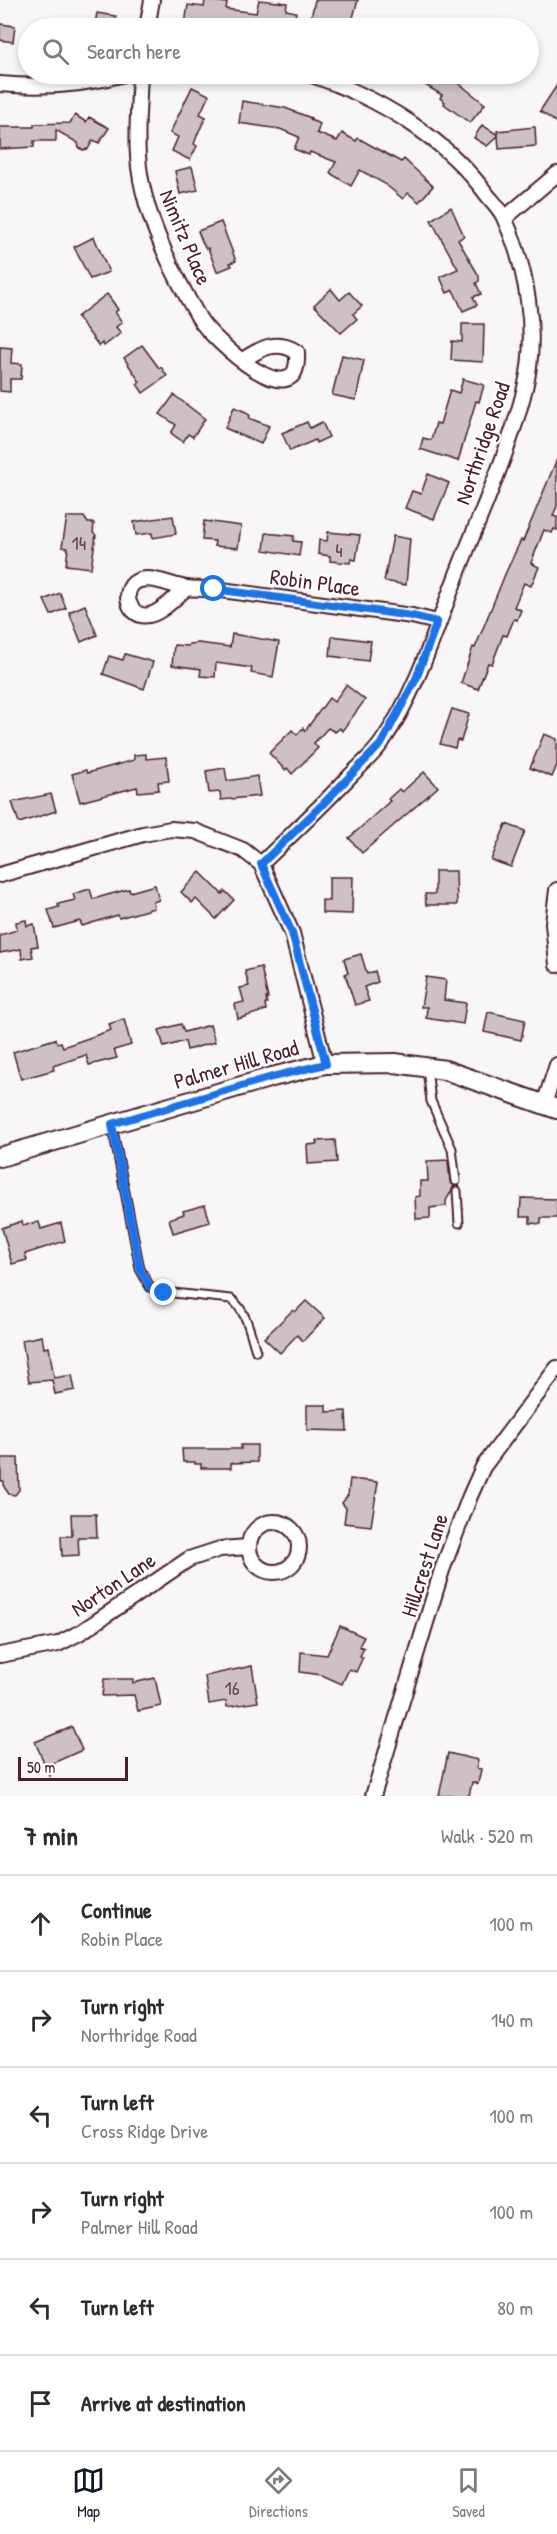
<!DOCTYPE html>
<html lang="en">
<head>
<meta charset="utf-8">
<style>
	body { margin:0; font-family:"Patrick Hand",sans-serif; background:#f2f2f3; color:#2b2b33 }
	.scale { position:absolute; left:18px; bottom:15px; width:110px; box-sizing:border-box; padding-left:6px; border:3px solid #4a1f2b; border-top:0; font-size:16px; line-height:21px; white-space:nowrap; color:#4a1f2b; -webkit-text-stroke:4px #fff; paint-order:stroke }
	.stop { position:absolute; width:18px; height:18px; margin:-14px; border:4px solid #1a73e8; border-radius:50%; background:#fff }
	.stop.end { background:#1a73e8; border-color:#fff; box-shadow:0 2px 6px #0008 }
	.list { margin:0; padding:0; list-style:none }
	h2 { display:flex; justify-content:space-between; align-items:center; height:78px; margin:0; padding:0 24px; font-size:26px }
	h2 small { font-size:20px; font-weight:400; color:#7c7c81 }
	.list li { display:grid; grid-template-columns:39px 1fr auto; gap:18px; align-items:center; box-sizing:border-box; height:96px; padding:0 24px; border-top:2px solid #e1e1e2 }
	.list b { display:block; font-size:22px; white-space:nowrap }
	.list p { margin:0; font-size:20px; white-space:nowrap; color:#7c7c81 }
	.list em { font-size:20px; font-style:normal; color:#7c7c81 }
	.icon { flex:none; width:33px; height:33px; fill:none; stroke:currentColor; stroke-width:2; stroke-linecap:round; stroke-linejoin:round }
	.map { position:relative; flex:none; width:557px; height:1796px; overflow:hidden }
	.search { position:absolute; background:#fff; box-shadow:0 3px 9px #0003; left:18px; right:18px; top:18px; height:66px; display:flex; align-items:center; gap:15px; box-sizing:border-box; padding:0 21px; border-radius:33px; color:#7c7c81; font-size:22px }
	.sheet { height:654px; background:#fff }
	nav { display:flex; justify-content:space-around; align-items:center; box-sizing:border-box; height:84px; border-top:2px solid #e1e1e2; background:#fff; font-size:16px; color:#7c7c81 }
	nav a { display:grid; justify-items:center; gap:3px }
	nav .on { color:#111827 }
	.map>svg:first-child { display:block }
</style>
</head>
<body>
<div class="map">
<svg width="557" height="1796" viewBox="0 0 557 1796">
	<rect width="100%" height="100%" fill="#f8f6f7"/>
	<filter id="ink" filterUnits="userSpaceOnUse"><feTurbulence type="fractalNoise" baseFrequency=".0167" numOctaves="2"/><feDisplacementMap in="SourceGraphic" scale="12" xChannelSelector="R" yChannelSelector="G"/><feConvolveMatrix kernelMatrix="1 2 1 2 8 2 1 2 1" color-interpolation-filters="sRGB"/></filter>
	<g filter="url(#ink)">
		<g fill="#cdc1c4" stroke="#4a1f2b" stroke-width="1.5">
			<path d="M205 0 227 3 226 9 256 13 259 0 287 3 286 10 296 12 293 28H264L225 22 222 28 185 24 188 5 204 7Z"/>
			<path d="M315 0H358L350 28H332L310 22Z"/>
			<path d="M97 13 116 16 114 28H94Z"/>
			<path d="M0 24 15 26 13 42 0 40Z"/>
			<path d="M407 74H447L485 104 470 123 444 104 445 102 440 98 442 95Z"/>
			<path d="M557 85V123L540 111Z"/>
			<path d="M192 87 209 95 200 114 206 117 198 133 194 144 197 146 190 160 172 151 178 137 170 133Z"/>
			<path d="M242 101 285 108 311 118 310 120 320 124 317 133 337 141 342 133 356 141 358 138 401 162 404 159 433 186 419 202 408 193 403 199 385 184 360 170 351 186 330 173 336 162 310 152 309 155 294 149 299 137 280 129 239 123Z"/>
			<path d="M75 115 86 122 89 117 109 128 99 143 93 140 88 149 83 150 79 148 78 143 56 130V141H34V147L0 149V127H34V124L70 123Z"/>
			<path d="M482 125 498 135 497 131 535 127 536 146 499 149 498 136 487 146 474 138Z"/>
			<path d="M192 167 198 190 180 194 175 171Z"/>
			<path d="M451 207 464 236 458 240 479 276V281L476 283 481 294 473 297 477 305 463 311 453 290 447 293 440 277 458 269 431 220Z"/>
			<path d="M221 222 236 261 230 263 232 266 217 272 208 248 206 249 203 244 198 231Z"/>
			<path d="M94 237 109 272 90 279 74 247Z"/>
			<path d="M331 289 340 300 349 292 362 306 353 314 357 319 341 333 314 305Z"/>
			<path d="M107 294 115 305 118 310 115 312 122 322 116 327 121 333 104 346 102 343 99 346 77 317Z"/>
			<path d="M462 324H484L483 362 451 360 452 341 462 342Z"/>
			<path d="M142 345 159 368 161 367 167 376 143 393 137 384 140 382 124 358Z"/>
			<path d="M0 347 12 348 11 363 22 364 21 379H10V392L0 391Z"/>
			<path d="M342 355 364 360 356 400 332 395Z"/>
			<path d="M463 379 484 385 479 402 476 401 458 461 420 449 423 438 431 440 436 423 440 424 450 390 459 393Z"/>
			<path d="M174 395 205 419 193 437 188 434 183 442 171 433 176 425 160 414Z"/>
			<path d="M234 407 246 412 250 416 249 418 269 426 261 444 225 428Z"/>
			<path d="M307 422 310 428 322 422 329 437 316 443 315 440 290 451 282 433Z"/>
			<path d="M557 459V506L553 516 557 517V530L554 529 552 533 544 530 531 563 539 567 531 586 524 583 514 607 521 610 517 620 514 619 507 636 503 635 492 664 488 663 478 689 461 683 473 647 475 648 506 572 521 540 523 541Z"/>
			<path d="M428 474 449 483 434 519 405 508 412 491 421 494Z"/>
			<path d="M173 516 176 534 153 538 152 533 136 535 134 522Z"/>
			<path d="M67 517H84L88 523H94L93 533 96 535 91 568 66 565 68 548 62 547Z"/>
			<path d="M204 521 241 526 238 548 214 546 215 541 202 540Z"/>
			<path d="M328 532 360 535 356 560 351 559 350 563 330 561V556L318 554 319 540 327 541Z"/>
			<path d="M266 533 294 536 293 541 301 542 299 556 264 550Z"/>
			<path d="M393 536 410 539 406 585 384 581Z"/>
			<path d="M60 593 66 608 51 615 44 600Z"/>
			<path d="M85 605 97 635 81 642 69 612Z"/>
			<path d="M232 634 279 642 273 677 251 673 252 668 216 663 215 677 200 676 201 669 172 665 174 645 188 646 189 644 198 643 230 647Z"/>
			<path d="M332 636 371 641 368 661 330 656Z"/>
			<path d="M125 654 153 662 144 689 103 674 109 656 123 660Z"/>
			<path d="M346 685 365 700 342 731 340 728 335 732 328 728 314 743 318 748 292 774 287 768 285 770 269 753 292 730 297 735 303 728 305 731 329 698 334 702Z"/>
			<path d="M452 709 469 714 461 741 457 740 455 748 440 744Z"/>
			<path d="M544 734 557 739V765L552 777 530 768Z"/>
			<path d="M146 754V759L166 757 169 781 158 782 159 790 138 792 137 787 80 802 72 774 86 770 87 773 134 760V755Z"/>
			<path d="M225 768 227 781 257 776 260 796 221 800 220 792 209 793 206 771Z"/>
			<path d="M424 772 438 787 362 853 349 838 390 801 388 799 399 789 402 792Z"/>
			<path d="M51 794 56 811 19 823 12 802Z"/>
			<path d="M506 824 525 831 511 867 491 860Z"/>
			<path d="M435 871H456L457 905H426L425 894H435Z"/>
			<path d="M200 872 222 894 225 891 234 900 216 919 196 899 192 903 181 892Z"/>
			<path d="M329 877H353L352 914 322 913V900L329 901Z"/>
			<path d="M155 885 159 900 153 902 154 908 119 918 118 915 82 926 80 921 54 928 48 910 59 907 58 904 75 900 73 894 90 889 93 899 129 889 130 892Z"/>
			<path d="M26 920 27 926 34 924 38 946 31 947 33 957 22 959 21 949 0 953V935L17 930 16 922Z"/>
			<path d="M361 954 367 974 375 971 378 982 364 987 369 1001 355 1005 345 974 348 973 344 959Z"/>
			<path d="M261 967 268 998H266L267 1003 265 1004 266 1010 238 1019 235 1004 244 1002 240 988 249 986 245 971Z"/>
			<path d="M426 977 446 980 444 1000 466 1003 463 1024 426 1018 427 1007H421Z"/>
			<path d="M488 1012 525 1020 521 1040 484 1032Z"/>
			<path d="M124 1019 131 1045 114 1050 117 1058 89 1065 86 1055 53 1066 54 1070 21 1079 13 1052 55 1039 57 1043 61 1042 63 1047 111 1030 109 1024Z"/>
			<path d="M181 1024 184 1032 210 1025 215 1042 187 1050 185 1041 164 1047 159 1030Z"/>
			<path d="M335 1140 337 1162 308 1164 307 1145 317 1144 316 1141Z"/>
			<path d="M448 1160 450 1182 454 1186 446 1201V1206L430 1208V1218L416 1219 415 1197 420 1196V1181H428L427 1161Z"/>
			<path d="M521 1198 557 1199V1218H541V1224L530 1223V1217H520Z"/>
			<path d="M205 1205 210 1222 173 1233 169 1219 184 1214 183 1211Z"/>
			<path d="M22 1221 23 1225 39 1222 41 1229 61 1223 65 1241 25 1254 27 1260 12 1264 2 1228Z"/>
			<path d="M306 1301 325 1318 303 1341 297 1335 280 1353 264 1338 293 1310 295 1312Z"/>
			<path d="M42 1336 44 1348 49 1347 54 1378 72 1375 75 1390 55 1394 52 1380 29 1382 22 1340Z"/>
			<path d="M307 1405H326V1412L346 1411 347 1431 307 1430Z"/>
			<path d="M241 1445H257V1462L231 1463V1468H201V1464H195V1462H183L182 1449H241Z"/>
			<path d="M1 1458H18L19 1490 15 1495 9 1494 4 1487V1481H1Z"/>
			<path d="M350 1479 378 1482 371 1526 344 1523 346 1508 342 1503 348 1495Z"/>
			<path d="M71 1514H96L97 1537H78L79 1555 62 1556 61 1536H72Z"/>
			<path d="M340 1626 364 1637 359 1646 364 1648 360 1656 363 1657 356 1672 349 1669 342 1684 322 1675 300 1672 301 1652 327 1655Z"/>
			<path d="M252 1666 258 1702 227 1707 226 1701 209 1704 205 1676Z"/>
			<path d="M155 1678 161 1706 138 1711 134 1695 102 1696 104 1679H133V1683Z"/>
			<path d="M72 1727 82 1750 53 1763 50 1776 35 1742Z"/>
			<path d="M448 1753 478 1760 476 1768 481 1769 478 1784 472 1782 469 1796H439Z"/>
		</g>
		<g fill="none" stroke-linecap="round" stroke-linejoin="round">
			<defs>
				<g id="lane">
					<path d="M427 1069 431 1101 452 1149 456 1181"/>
					<path d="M112 1125 140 1269 150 1287 163 1292 231 1299C247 1311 250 1333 256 1351"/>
					<path d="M457 1191 459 1223"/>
				</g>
				<g id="street">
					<path d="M147 28 152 0"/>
					<path d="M140 74C139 101 136 129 138 156 141 209 172 272 199 318 211 339 301 422 297 352 277 339 261 348 243 360"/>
					<path d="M0 84C41 88 84 85 124 74"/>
					<path d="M505 218 557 174"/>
					<path d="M187 588C176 596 162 613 149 615 128 620 119 586 140 580 154 576 172 586 186 588 195 589 205 589 214 589L412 616 437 622"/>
					<path d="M261 864C292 834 323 805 352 774 362 764 374 754 382 742 420 687 440 615 465 554 487 499 511 445 525 388 532 360 532 328 528 300 524 273 516 244 505 220 502 211 494 203 488 196 445 137 378 97 309 74"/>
					<path d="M0 875 143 834 171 829 195 831 243 850 261 864 292 933 325 1064"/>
					<path d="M557 890 553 923 557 965"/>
					<path d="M544 1104 557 1065"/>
					<circle cx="274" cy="1547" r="25"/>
					<path d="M0 1655 58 1644 81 1632 189 1559 220 1549 249 1547"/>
					<path d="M373 1796 442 1570 470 1496 483 1467 557 1368"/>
				</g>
				<path id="secondary" d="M0 1157 272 1077 325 1064 395 1063 445 1070 557 1109"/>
			</defs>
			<use href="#lane" stroke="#4a1f2b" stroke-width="11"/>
			<use href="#street" stroke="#4a1f2b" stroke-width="18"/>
			<use href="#secondary" stroke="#4a1f2b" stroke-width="22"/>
			<use href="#lane" stroke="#fff" stroke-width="7"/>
			<use href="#street" stroke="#fff" stroke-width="14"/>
			<use href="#secondary" stroke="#fff" stroke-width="18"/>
		</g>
	</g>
	<g fill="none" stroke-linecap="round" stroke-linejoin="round" filter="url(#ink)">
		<path stroke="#1a73e8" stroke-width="8" d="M164 1293 150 1287 140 1269 112 1124 272 1077 326 1064 292 933 261 864 322 805 381 744 416 679 437 622 412 616 214 589"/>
	</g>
	<g text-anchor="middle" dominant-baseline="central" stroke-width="4.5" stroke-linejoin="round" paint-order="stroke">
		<g font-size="20" fill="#6b4851">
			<text x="79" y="542">14</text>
			<text x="339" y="549">4</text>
			<text x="232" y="1687">16</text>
		</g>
		<g font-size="22" fill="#4a1f2b" stroke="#fff">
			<text transform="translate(186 237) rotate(67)">Nimitz Place</text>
			<text transform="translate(482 443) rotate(-71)">Northridge Road</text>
			<text transform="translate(315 582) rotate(8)">Robin Place</text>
			<text transform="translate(236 1064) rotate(-16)">Palmer Hill Road</text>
			<text transform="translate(424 1565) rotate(-72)">Hillcrest Lane</text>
			<text transform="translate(113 1584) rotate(-34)">Norton Lane</text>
		</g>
	</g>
</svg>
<div class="scale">50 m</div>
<div class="stop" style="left:214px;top:589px"></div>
<div class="stop end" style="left:164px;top:1293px"></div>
<div class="search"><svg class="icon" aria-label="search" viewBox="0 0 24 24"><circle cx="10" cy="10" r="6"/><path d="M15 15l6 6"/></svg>Search here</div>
</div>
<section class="sheet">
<h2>7 min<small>Walk · 520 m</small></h2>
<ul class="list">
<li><svg class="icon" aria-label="ahead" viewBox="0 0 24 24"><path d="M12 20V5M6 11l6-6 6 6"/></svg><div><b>Continue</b><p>Robin Place</p></div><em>100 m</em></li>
<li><svg class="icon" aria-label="right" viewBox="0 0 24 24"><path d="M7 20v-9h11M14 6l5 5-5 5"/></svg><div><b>Turn right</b><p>Northridge Road</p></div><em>140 m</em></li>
<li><svg class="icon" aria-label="left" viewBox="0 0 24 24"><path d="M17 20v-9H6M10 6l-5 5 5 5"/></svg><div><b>Turn left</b><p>Cross Ridge Drive</p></div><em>100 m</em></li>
<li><svg class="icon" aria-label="right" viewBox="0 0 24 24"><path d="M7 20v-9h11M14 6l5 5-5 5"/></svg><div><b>Turn right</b><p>Palmer Hill Road</p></div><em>100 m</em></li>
<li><svg class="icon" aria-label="left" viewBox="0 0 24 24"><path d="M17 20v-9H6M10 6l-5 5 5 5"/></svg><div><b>Turn left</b></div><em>80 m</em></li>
<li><svg class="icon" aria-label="arrive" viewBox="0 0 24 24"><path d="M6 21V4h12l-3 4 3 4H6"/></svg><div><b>Arrive at destination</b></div></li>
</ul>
</section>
<nav>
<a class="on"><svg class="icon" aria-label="map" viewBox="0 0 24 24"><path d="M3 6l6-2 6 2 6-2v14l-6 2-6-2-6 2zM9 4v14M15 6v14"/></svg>Map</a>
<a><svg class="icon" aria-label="directions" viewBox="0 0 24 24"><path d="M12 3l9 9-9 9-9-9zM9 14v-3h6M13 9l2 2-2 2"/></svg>Directions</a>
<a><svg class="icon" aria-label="saved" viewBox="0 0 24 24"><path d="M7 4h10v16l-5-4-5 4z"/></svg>Saved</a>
</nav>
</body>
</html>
